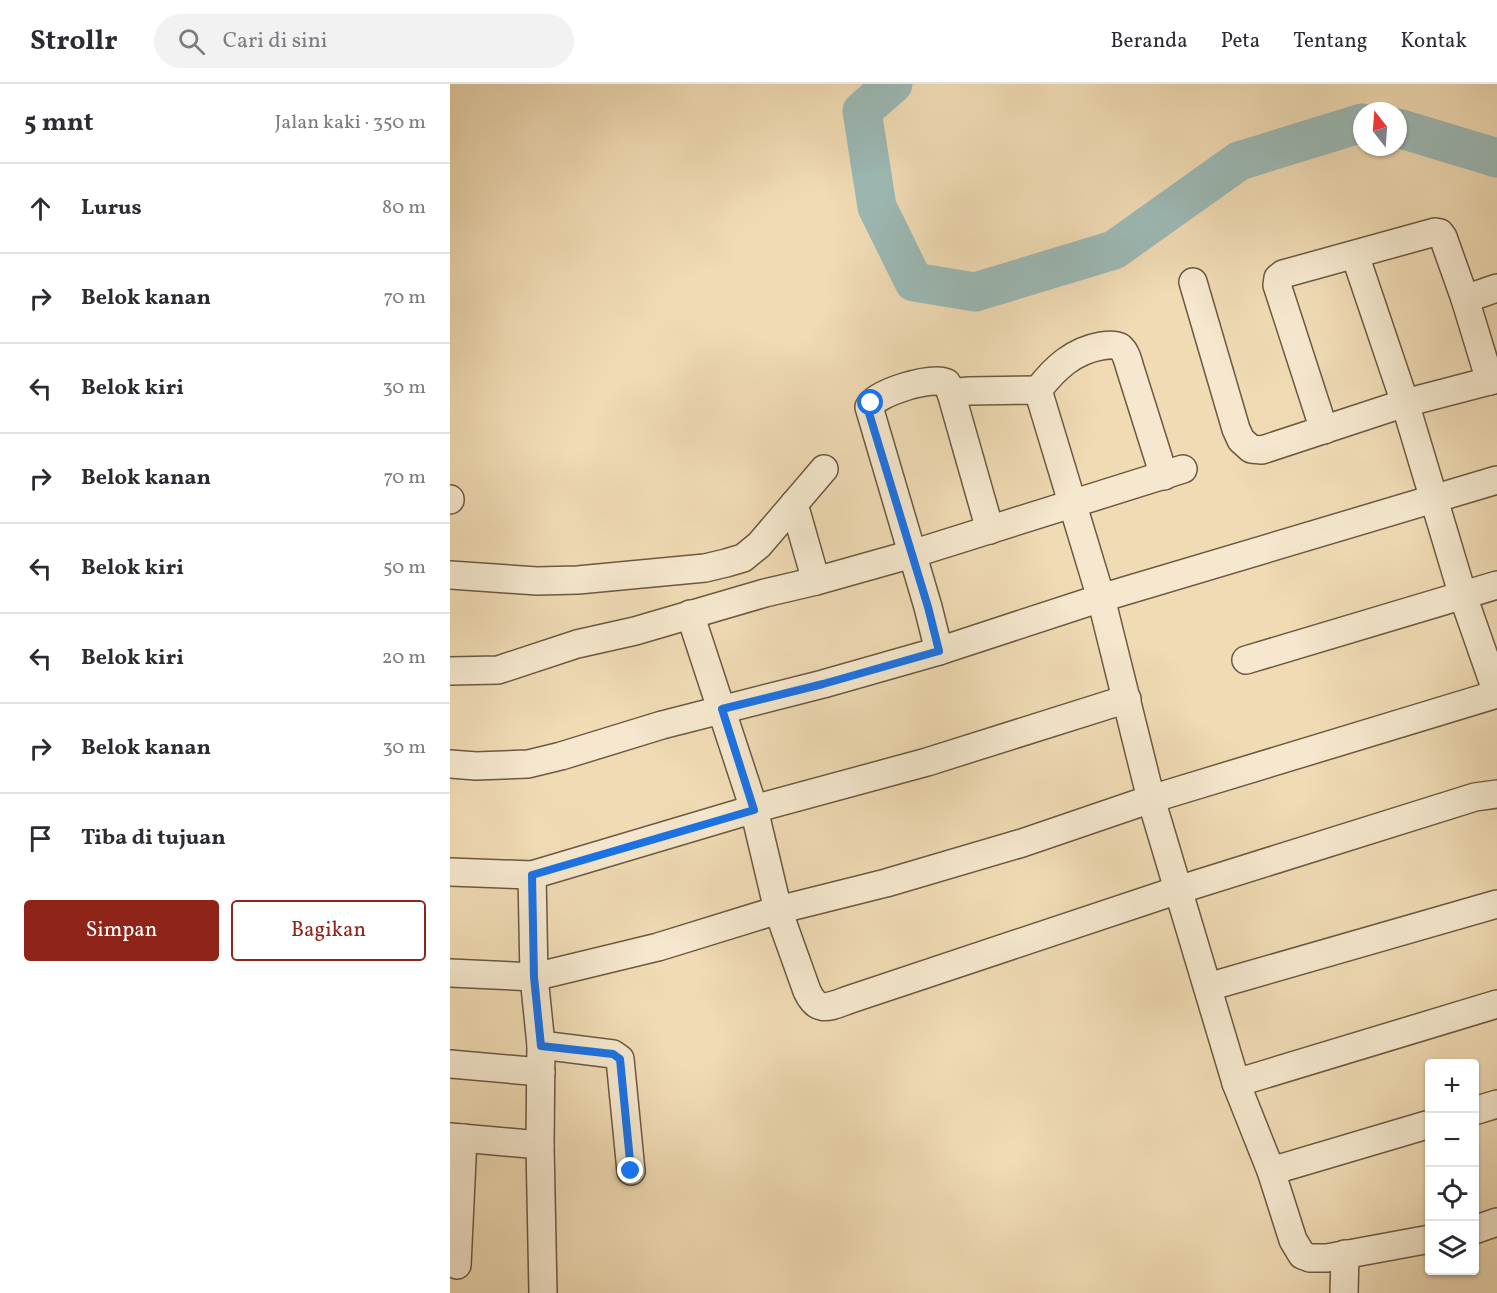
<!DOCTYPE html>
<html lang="id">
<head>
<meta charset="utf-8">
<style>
	body { margin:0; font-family:Vollkorn,serif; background:#f2f2f3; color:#2b2b33 }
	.controls { position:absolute; right:18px; bottom:18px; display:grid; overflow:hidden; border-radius:6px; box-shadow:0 2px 4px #0004 }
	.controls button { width:54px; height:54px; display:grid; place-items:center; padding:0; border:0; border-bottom:2px solid #e1e1e2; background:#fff; color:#2b2b33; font:30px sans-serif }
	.compass { position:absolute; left:903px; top:18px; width:54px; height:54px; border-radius:50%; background:#fff; box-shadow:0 2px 4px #0004; rotate:343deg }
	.stop { position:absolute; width:18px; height:18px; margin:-14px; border:4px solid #1a73e8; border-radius:50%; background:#fff }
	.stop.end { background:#1a73e8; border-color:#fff; box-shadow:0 2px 6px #0008 }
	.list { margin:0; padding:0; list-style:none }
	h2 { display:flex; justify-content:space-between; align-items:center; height:78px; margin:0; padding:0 24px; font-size:26px }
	h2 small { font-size:20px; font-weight:400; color:#7c7c81 }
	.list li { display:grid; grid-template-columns:39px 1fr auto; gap:18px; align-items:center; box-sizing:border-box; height:90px; padding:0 24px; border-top:2px solid #e1e1e2 }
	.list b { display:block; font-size:22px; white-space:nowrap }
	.list em { font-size:20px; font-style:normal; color:#7c7c81 }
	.actions { display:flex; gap:12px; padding:18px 24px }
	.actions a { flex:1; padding:14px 0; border:2px solid #8f2418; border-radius:6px; text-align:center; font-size:21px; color:#8f2418 }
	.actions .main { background:#8f2418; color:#fff }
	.icon { flex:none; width:33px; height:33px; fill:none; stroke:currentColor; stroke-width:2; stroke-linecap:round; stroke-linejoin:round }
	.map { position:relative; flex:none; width:1047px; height:1209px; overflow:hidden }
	header { display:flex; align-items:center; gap:36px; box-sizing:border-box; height:84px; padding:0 30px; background:#fff; border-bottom:2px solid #e1e1e2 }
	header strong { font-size:28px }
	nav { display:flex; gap:33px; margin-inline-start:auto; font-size:21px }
	.search { width:420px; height:54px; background:#f2f2f3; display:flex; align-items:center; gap:15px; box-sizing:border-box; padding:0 21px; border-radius:33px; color:#7c7c81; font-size:22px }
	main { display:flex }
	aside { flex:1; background:#fff }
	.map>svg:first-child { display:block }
</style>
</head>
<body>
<header>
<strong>Strollr</strong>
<div class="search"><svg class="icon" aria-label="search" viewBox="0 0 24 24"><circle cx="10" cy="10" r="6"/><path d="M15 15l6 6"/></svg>Cari di sini</div>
<nav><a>Beranda</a><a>Peta</a><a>Tentang</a><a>Kontak</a></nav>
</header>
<main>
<aside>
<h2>5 mnt<small>Jalan kaki · 350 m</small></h2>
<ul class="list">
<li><svg class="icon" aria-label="ahead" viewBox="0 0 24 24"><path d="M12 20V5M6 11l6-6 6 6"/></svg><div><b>Lurus</b></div><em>80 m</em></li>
<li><svg class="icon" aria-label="right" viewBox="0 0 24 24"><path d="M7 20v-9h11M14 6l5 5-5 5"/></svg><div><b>Belok kanan</b></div><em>70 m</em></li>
<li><svg class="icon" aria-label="left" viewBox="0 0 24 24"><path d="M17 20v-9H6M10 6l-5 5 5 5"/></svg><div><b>Belok kiri</b></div><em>30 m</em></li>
<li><svg class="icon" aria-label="right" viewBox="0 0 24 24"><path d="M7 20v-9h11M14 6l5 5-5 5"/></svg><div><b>Belok kanan</b></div><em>70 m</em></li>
<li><svg class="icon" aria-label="left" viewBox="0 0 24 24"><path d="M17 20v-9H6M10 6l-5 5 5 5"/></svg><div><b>Belok kiri</b></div><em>50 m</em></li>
<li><svg class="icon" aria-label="left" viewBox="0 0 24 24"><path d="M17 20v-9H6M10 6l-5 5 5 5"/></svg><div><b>Belok kiri</b></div><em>20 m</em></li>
<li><svg class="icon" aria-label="right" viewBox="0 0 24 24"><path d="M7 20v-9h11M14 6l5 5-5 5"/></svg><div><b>Belok kanan</b></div><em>30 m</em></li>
<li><svg class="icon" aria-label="arrive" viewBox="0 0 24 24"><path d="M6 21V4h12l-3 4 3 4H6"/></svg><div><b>Tiba di tujuan</b></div></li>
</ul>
<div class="actions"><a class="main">Simpan</a><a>Bagikan</a></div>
</aside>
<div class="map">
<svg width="1047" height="1209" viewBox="0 0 1047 1209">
	<rect width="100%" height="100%" fill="#f0dbb4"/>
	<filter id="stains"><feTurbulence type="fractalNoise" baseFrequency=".00333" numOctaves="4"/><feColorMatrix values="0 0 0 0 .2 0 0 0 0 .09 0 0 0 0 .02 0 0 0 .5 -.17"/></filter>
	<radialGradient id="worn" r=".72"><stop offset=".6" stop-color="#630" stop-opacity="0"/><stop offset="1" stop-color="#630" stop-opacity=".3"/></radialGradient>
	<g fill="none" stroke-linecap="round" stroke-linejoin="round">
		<g stroke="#9cb9b5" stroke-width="39">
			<path d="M443 0 412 27 427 123 464 198 525 208 664 166 789 77 912 39"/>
			<path d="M948 44 1047 74"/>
		</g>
		<defs>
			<g id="street">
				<path d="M905 171 955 319 1013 512 1047 609"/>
				<path d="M743 198 786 345 791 356 801 365 812 366 955 319 1047 295"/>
				<path d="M1015 215 1047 204"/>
				<path d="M588 306C605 284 623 267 651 262 657 261 665 260 670 263 676 268 678 277 680 284L714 392"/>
				<path d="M501 309 540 446"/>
				<path d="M874 346 827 201 828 194 833 190 985 148 990 149 993 153 1015 215 1040 297"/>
				<path d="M0 415V416"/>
				<path d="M344 420 366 497"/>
				<path d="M0 491 87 497 128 496 255 484 276 479 293 474 309 461 374 385"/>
				<path d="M240 530 304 725 328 826 357 907C368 931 380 922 401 915L728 806 1025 713 1047 710"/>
				<path d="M489 567 478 523 419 323C425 309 483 291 497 299L501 309 519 307 588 306 651 514 701 715 786 999 821 1087 843 1156 852 1171 860 1174H877L980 1155"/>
				<path d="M796 576 1047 501"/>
				<path d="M0 587 48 586 127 560 185 547 315 509 366 497 462 470 733 385"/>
				<path d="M0 680 26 682 78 680 111 672 212 641 373 600 489 567 651 514 1047 396"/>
				<path d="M0 788 82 791 304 725 477 678 677 615"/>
				<path d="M82 791 84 893 91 961 90 1061 93 1209"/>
				<path d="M0 889 84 893 208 863 328 826 436 799 572 759 701 715 1047 610"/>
				<path d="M758 903 1047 820"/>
				<path d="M91 961 163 970 170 975 181 1087"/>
				<path d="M0 980 91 988"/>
				<path d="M786 999 1047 920"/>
				<path d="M1024 1027 1047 1020"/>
				<path d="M0 1053 90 1061"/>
				<path d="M821 1087 980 1040"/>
				<path d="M1024 1146 1047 1138"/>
				<path d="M7 1181 13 1054"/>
				<path d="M894 1209 895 1170"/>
			</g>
		</defs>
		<use href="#street" stroke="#6c5941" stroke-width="30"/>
		<use href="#street" stroke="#f5e8ce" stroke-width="27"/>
	</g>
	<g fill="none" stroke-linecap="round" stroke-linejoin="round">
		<path stroke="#1a73e8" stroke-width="8" d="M181 1087 170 975 163 970 91 962 84 893 82 791 304 726 272 625 373 600 489 567 478 523 419 329 421 319"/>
	</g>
	<rect width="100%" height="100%" filter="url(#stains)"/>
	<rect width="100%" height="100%" fill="url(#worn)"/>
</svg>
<div class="controls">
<button>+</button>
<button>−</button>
<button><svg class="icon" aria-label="locate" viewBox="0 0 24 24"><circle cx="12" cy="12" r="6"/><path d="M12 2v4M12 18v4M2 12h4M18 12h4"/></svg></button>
<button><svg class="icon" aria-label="layers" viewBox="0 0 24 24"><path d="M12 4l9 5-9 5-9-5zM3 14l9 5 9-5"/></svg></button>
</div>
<svg class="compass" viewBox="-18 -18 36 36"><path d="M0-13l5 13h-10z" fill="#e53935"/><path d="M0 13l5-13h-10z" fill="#7c7c81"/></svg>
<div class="stop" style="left:421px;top:319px"></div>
<div class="stop end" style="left:181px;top:1087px"></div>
</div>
</main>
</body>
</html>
